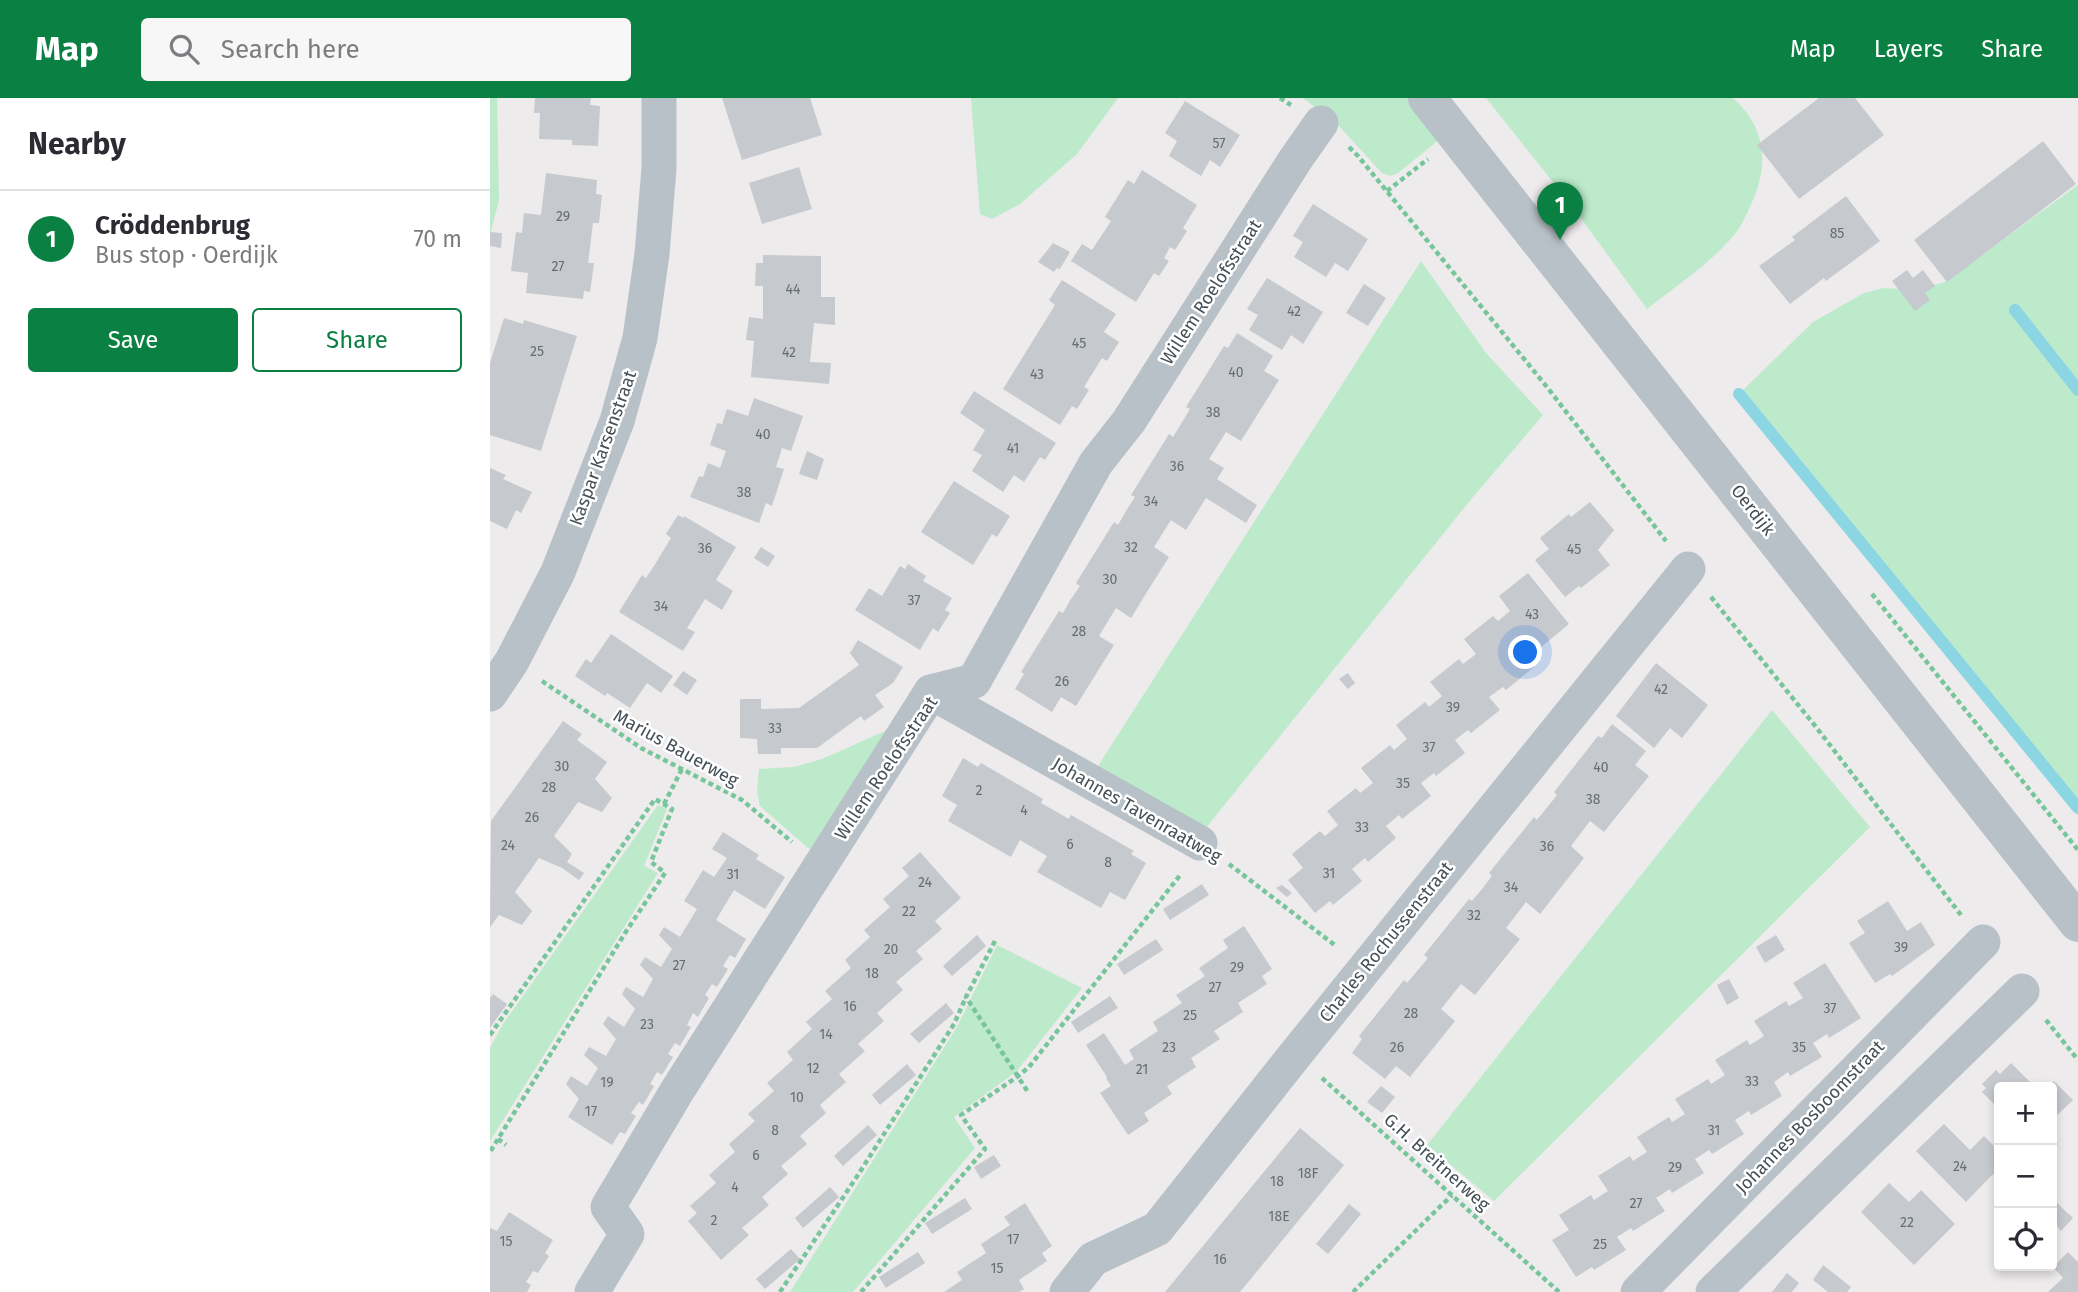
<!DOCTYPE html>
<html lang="en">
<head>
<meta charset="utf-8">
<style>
	body { margin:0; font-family:"Fira Sans",sans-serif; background:#f7f7f7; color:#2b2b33 }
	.controls { position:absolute; right:21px; bottom:21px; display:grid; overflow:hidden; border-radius:7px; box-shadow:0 4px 10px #0003 }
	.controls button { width:63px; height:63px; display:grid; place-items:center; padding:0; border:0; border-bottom:2px solid #e1e1e2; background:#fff; color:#2b2b33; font:35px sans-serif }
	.you { position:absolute; left:1036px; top:555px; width:24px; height:24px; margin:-18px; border:5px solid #fff; border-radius:50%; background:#1a73e8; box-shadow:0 0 0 10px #1a73e833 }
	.badge { display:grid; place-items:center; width:46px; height:46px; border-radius:50%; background:#0b8043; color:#fff; font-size:23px; font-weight:700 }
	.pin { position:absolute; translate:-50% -58px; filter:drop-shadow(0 2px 4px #0008) }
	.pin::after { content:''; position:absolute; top:37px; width:24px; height:21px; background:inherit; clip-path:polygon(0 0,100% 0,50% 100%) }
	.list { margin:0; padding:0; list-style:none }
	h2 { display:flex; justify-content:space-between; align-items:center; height:91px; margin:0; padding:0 28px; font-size:30px }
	h2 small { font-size:23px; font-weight:400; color:#7c7c81 }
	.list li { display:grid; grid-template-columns:46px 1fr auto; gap:21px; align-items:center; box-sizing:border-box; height:98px; padding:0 28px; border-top:2px solid #e1e1e2 }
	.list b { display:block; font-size:26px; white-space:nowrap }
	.list p { margin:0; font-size:23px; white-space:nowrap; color:#7c7c81 }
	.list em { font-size:23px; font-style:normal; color:#7c7c81 }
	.actions { display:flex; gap:14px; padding:21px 28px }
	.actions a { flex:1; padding:16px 0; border:2px solid #0b8043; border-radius:7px; text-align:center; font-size:24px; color:#0b8043 }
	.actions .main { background:#0b8043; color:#fff }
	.icon { flex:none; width:38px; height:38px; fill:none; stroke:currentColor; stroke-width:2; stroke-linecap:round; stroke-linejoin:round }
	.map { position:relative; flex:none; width:1588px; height:1194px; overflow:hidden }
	header { display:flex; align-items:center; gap:42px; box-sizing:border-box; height:98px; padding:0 35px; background:#0b8043; color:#fff }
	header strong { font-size:33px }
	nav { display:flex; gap:38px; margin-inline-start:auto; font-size:24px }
	.search { width:490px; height:63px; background:#f7f7f7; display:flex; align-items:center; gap:18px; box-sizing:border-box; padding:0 24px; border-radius:7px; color:#7c7c81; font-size:26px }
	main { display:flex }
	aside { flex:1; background:#fff }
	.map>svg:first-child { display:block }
</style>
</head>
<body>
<header>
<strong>Map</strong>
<div class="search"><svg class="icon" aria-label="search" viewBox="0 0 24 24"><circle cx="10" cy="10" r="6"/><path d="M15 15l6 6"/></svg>Search here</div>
<nav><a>Map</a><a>Layers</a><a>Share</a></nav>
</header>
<main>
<aside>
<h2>Nearby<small></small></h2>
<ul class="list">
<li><span class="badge">1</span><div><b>Cröddenbrug</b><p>Bus stop · Oerdijk</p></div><em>70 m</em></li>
</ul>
<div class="actions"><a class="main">Save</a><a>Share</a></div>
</aside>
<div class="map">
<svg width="1588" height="1194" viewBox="0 0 1588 1194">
	<rect width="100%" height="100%" fill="#eeebec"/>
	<g fill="#bceacb">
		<path d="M0 0H7L9 102 0 137Z"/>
		<path d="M481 0H628L587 56 530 106 502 121 490 116Z"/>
		<path d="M813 0H918L950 41 908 75 900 78 892 75 848 27Z"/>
		<path d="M996 0H1243C1279 32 1279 72 1258 113 1254 121 1250 130 1244 137 1220 166 1187 187 1157 211L1082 108Z"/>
		<path d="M1588 87V710L1249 296 1323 224 1374 195 1393 190 1426 192 1455 184Z"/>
		<path d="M931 163 996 255 1053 317 983 399 715 731 608 668Z"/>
		<path d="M1282 612 1380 729 1004 1103 937 1047Z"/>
		<path d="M402 630 327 751 318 750 270 708 267 693 269 671 304 669 332 661Z"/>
		<path d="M168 707 177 711 154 768 168 775 0 1043V950L13 926Z"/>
		<path d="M507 847 592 890 527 973 464 1019 485 1050 363 1194H300L467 929Z"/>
	</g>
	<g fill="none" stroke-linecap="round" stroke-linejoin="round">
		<g stroke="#8cd6e4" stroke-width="12">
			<path d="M1525 212 1588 292"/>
			<path d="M1249 296 1588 710"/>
		</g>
	</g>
	<g fill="#c6c9ce">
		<path d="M45 0H101L100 7 110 8 108 48 82 47V42L49 41 50 15H44Z"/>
		<path d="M232 0H320L332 37 252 62Z"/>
		<path d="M1329 0H1365L1394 37 1309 101 1267 47Z"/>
		<path d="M695 3 750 37 730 69 720 62 711 78 679 58 687 43 675 35Z"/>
		<path d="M1553 43 1586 86 1457 184 1424 142Z"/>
		<path d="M309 69 322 111 272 126 259 85Z"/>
		<path d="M652 72 707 107 693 130 697 133 685 152 680 149 674 160 679 163 669 178 664 175 646 204 581 163 592 146 602 152 621 123 615 119 616 117 638 82 644 86Z"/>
		<path d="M56 75 107 82 106 96 112 97 109 125H103L98 165H104L100 194 94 193 93 201 36 195 38 175 21 173 26 134 32 135 34 115 51 117Z"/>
		<path d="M1356 98 1390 143 1336 183 1334 180 1300 206 1269 168 1305 142 1302 139Z"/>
		<path d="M823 106 878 141 858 173 845 165 836 179 804 159 813 144 803 138Z"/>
		<path d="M0 134 12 135 11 150 0 148Z"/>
		<path d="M563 145 580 154 570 171 567 170 564 174 548 164Z"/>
		<path d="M273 157 331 158V199H345V227L324 225 320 264 341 265 339 286 261 279 264 243 256 242 259 219 273 221V188H265L266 165H273Z"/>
		<path d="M1417 172 1423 180 1433 172 1445 188 1435 195 1440 202 1425 213 1402 183Z"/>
		<path d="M777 180 833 214 813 246 801 237 792 252 759 232 768 217 757 211Z"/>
		<path d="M572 182 626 216 614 234 629 244 617 263 612 260 594 289 599 292 587 311 582 308 570 327 513 291 565 207 559 202Z"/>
		<path d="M874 186 896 200 878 228 856 215Z"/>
		<path d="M14 220 33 226 34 222 87 238 51 353 0 337V265Z"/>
		<path d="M747 235 783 258 774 273 789 282 751 343 736 334 719 361 734 370 727 381 767 407 756 425 716 400 696 432 681 422 664 449 679 459 660 489 641 520 626 510 609 538 624 547 586 608 571 599 562 614 525 591 534 576 531 574 569 513 573 515 581 501 590 488 586 485 624 424 628 427 636 413 645 399 641 397 679 336 683 339 700 311 696 309 734 248 738 250Z"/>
		<path d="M484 293 566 345 555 362 550 359 534 384 524 377 513 394 482 373 492 357 483 352 495 332 470 315Z"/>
		<path d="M264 300 313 318 301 353 292 350 286 369 294 371 282 408 276 405 269 425 200 399 209 378 213 379 218 365 230 370 236 353 220 347 227 325 232 326 237 311 258 318Z"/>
		<path d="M317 353 334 361 327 382 309 376Z"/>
		<path d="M0 370 16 377 13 381 42 394 31 415 26 412 17 431 0 423Z"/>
		<path d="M464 383 520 418 507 439 502 436 483 467 431 434Z"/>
		<path d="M1100 404 1124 432 1108 452 1120 467 1091 490 1089 488 1075 499 1045 462 1059 451 1050 440 1079 416 1081 419Z"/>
		<path d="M188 417 193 420 194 418 246 449 226 482 243 493 232 512 215 501 197 530 205 534 193 553 129 514 152 477 156 480 164 468 181 440 176 436Z"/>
		<path d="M271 449 285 458 278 469 264 460Z"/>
		<path d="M418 466 436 478 433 483 462 500 455 512 460 515 448 534 443 530 430 552 365 512 379 490 392 498 410 468 415 471Z"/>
		<path d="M1038 475 1079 526 1050 550 1047 546 1034 556 1044 569 1016 592 1013 589 999 599 1010 612 981 635 978 632 965 642 975 655 946 678 944 675 931 685 941 698 912 721 909 717 896 728 906 740 878 764 875 760 862 771 872 783 843 807 840 803 825 815 798 782 813 770 802 756 830 733 835 738 848 727 837 713 866 690 870 695 883 685 871 670 900 647 904 652 917 641 906 627 935 604 939 609 952 598 940 584 969 561 973 566 986 556 974 541 1003 518 1008 523 1020 513 1009 498Z"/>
		<path d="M121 536 183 578 171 595 157 585 140 610 117 595 115 598 85 578 96 561 101 565Z"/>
		<path d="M368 542 413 569 403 585 385 597 394 609 374 623 371 618 327 650H291V656H268L267 641 250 640V601H271V611L309 610 369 567 360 555Z"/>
		<path d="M1166 565 1218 607 1192 640 1180 630 1164 650 1126 618Z"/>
		<path d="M193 573 207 582 197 597 183 587Z"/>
		<path d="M858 575 865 585 858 591 849 581Z"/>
		<path d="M73 623 92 636 87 642 117 664 105 681 122 700 112 714 88 704 64 738 82 756 77 764 94 775 89 782 72 770 49 760 25 794 42 813 32 827 9 817 0 829 1 723Z"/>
		<path d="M1122 626 1156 653 1145 667 1159 678 1114 734 1100 723 1081 748 1094 760 1050 816 1036 804 1016 830 1030 841 985 897 971 886 951 911 965 923 920 979 906 968 895 981 862 955 872 941 869 938 914 882 917 885 938 860 934 857 979 801 982 803 992 791 1002 778 999 775 1044 719 1047 722 1067 697 1064 694 1108 638 1112 640Z"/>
		<path d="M473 660 488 669 491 665 553 701 551 705 579 721 581 717 644 753 641 756 656 765 635 802 620 794 611 810 547 774 557 758 530 742 521 759 458 723 467 707 452 698Z"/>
		<path d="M233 734 269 757 266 761 295 779 275 811 244 792 226 822 256 841 245 860 240 857 233 868 238 871 227 889 222 886 215 897 219 900 208 919 203 915 197 927 201 929 190 948 185 945 178 956 183 959 172 977 167 974 160 986 164 988 153 1007 149 1004 141 1015 146 1018 135 1036 130 1034 122 1047 78 1019 89 1001 76 986 81 978 97 988 108 970 94 957 99 949 116 958 126 941 113 926 118 918 134 929 145 911 132 896 136 889 153 899 163 881 150 867 155 859 171 869 182 851 169 837 174 829 190 839 207 811 194 803 213 772 224 779 237 760 222 751Z"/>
		<path d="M430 754 471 800 445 823 452 831 426 853 433 861 406 884 413 892 387 915 394 923 368 946 375 953 349 976 356 984 330 1007 336 1015 310 1038 317 1046 291 1068 298 1076 272 1099 279 1107 252 1130 259 1137 231 1162 198 1123 207 1115 200 1108 226 1085 219 1077 245 1054 239 1046 265 1023 258 1016 284 993 277 985 303 962 297 954 322 931 316 924 342 901 335 893 361 870 355 862 380 839 374 832 400 809 393 801 419 778 412 770Z"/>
		<path d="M712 786 719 797 680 822 673 811Z"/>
		<path d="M792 787 802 795 797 799 786 790Z"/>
		<path d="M1398 803 1417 833 1431 824 1445 847 1402 878 1400 876 1385 885 1359 845 1375 835 1367 823Z"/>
		<path d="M754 828 782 871 772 878 777 886 748 905 753 914 724 933 730 941 701 960 706 969 677 988 682 996 654 1015 659 1023 638 1037 610 995 621 988 616 980 617 979 596 947 614 935 635 967 644 961 639 952 668 933 663 924 692 905 686 897 715 878 709 870 738 850 733 842Z"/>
		<path d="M487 837 496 848 462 878 453 868Z"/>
		<path d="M1286 837 1295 852 1275 865 1266 849Z"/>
		<path d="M666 841 673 852 634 877 627 866Z"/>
		<path d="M1335 865 1371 920 1339 940 1337 936 1323 945 1332 959 1300 978 1298 974 1284 984 1292 998 1261 1017 1259 1013 1245 1022 1254 1036 1222 1056 1219 1052 1205 1061 1214 1075 1182 1095 1180 1091 1166 1100 1175 1113 1143 1133 1141 1130 1127 1139 1136 1152 1104 1172 1102 1169 1086 1179 1062 1142 1079 1132 1069 1117 1101 1097 1104 1102 1118 1093 1108 1078 1140 1058 1143 1063 1157 1054 1147 1039 1179 1019 1182 1024 1195 1016 1185 1001 1218 981 1221 986 1235 977 1225 962 1257 942 1260 947 1274 938 1264 923 1296 903 1299 908 1313 900 1303 885Z"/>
		<path d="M1239 881 1249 900 1237 907 1227 887Z"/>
		<path d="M3 896 17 906 0 930V900Z"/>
		<path d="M620 898 628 910 588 935 581 924Z"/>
		<path d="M456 905 464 915 429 945 420 936Z"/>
		<path d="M1521 965 1545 989H1509V1011L1492 994 1496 990 1492 986 1506 972 1510 976Z"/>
		<path d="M417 966 426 977 390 1007 382 997Z"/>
		<path d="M1564 983 1583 1002 1562 1022V989H1558Z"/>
		<path d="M891 988 905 999 892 1015 877 1004Z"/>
		<path d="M1454 1026 1480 1052 1494 1038 1509 1053V1078L1507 1080 1503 1076 1476 1104 1426 1053Z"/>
		<path d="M378 1027 387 1037 353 1068 344 1058Z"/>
		<path d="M810 1030 854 1067 750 1194H675Z"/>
		<path d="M504 1057 511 1068 491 1081 484 1069Z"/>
		<path d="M1399 1085 1419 1104 1431 1092 1465 1126 1424 1167 1371 1114Z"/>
		<path d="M340 1089 349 1099 313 1130 305 1120Z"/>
		<path d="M475 1100 482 1111 442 1136 435 1125Z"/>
		<path d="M1566 1104 1583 1120 1571 1133 1562 1122V1108Z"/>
		<path d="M535 1105 562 1148 552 1155 557 1163 529 1182 534 1191 529 1194H454L472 1182 467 1174 496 1155 491 1146 520 1127 514 1119Z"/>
		<path d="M859 1106 871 1116 838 1156 826 1146Z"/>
		<path d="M19 1114 63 1142 55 1155 59 1158 48 1175 43 1173 36 1184 41 1187 37 1194H0V1130L7 1133Z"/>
		<path d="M301 1151 310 1161 275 1191 266 1181Z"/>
		<path d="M428 1154 435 1165 396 1190 389 1179Z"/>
		<path d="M1578 1154 1588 1164V1194H1558L1573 1180 1563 1169Z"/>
		<path d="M1333 1167 1361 1189 1357 1194H1338L1323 1182Z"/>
		<path d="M1297 1175 1309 1185 1302 1194H1282Z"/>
	</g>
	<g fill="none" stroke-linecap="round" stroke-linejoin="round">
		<g stroke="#77c59b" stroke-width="4.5" stroke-dasharray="5 3.5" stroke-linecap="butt">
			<path d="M790 0 801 7"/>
			<path d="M859 49 868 58 1057 289 1176 443"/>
			<path d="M897 93 938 61"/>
			<path d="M1382 496 1588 752"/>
			<path d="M1221 499 1326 629 1471 817"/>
			<path d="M52 583 151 650 252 702 302 744"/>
			<path d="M174 706 192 671"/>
			<path d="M739 766 846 848"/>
			<path d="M505 843 476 899 538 994"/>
			<path d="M1556 922 1588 962"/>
			<path d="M0 937 165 701 182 711 161 764 175 775 137 832 0 1054"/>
			<path d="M832 980 1069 1194"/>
			<path d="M8 1041 16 1047"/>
			<path d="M290 1194 366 1080 464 926 476 899"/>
			<path d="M371 1194 495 1051 471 1017 527 979 539 969 691 776"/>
			<path d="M863 1194 962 1097"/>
		</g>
		<g stroke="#b8c1c7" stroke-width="35">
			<path d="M441 594 710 745"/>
			<path d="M0 596 22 563 68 474 127 323 150 240 162 156 169 70V0"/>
			<path d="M102 1194 137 1136 118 1109 187 993 441 594 484 583 606 365 639 323 805 62 831 25"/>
			<path d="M577 1194 603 1161 667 1131 805 957 1198 471"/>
			<path d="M1148 1194 1493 844"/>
			<path d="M1223 1194 1532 893"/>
		</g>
		<path stroke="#b8c1c7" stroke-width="38" d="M937 0 1588 825"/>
	</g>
	<g text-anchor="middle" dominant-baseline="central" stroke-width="5" stroke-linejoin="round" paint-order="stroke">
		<g font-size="14" fill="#656e75">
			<text x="729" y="45">57</text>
			<text x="73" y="118">29</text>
			<text x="1347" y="135">85</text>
			<text x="68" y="168">27</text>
			<text x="303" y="191">44</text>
			<text x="804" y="213">42</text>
			<text x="589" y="245">45</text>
			<text x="47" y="253">25</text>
			<text x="299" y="254">42</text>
			<text x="746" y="274">40</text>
			<text x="547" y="276">43</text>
			<text x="723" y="314">38</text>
			<text x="273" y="336">40</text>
			<text x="523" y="350">41</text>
			<text x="687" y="368">36</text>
			<text x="254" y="394">38</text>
			<text x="661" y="403">34</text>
			<text x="641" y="449">32</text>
			<text x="215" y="450">36</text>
			<text x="1084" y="451">45</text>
			<text x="620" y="481">30</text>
			<text x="424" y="502">37</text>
			<text x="171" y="508">34</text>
			<text x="1042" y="516">43</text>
			<text x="589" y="533">28</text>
			<text x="572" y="583">26</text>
			<text x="1171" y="591">42</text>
			<text x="963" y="609">39</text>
			<text x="285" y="630">33</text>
			<text x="939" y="649">37</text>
			<text x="72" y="668">30</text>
			<text x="1111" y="669">40</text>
			<text x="913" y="685">35</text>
			<text x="59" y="689">28</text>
			<text x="489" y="692">2</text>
			<text x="1103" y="701">38</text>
			<text x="534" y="712">4</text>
			<text x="42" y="719">26</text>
			<text x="872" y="729">33</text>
			<text x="580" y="746">6</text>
			<text x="18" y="747">24</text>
			<text x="1057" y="748">36</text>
			<text x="618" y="764">8</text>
			<text x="839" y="775">31</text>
			<text x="243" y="776">31</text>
			<text x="435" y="784">24</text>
			<text x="1021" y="789">34</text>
			<text x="419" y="813">22</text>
			<text x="984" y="817">32</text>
			<text x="1411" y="849">39</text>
			<text x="401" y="851">20</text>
			<text x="189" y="867">27</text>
			<text x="747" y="869">29</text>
			<text x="382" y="875">18</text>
			<text x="725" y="889">27</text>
			<text x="360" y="908">16</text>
			<text x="1340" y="910">37</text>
			<text x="921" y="915">28</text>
			<text x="700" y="917">25</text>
			<text x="157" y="926">23</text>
			<text x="336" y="936">14</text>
			<text x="679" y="949">23</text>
			<text x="907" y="949">26</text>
			<text x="1309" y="949">35</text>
			<text x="323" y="970">12</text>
			<text x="652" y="971">21</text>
			<text x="1262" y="983">33</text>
			<text x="117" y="984">19</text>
			<text x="307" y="999">10</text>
			<text x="101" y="1013">17</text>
			<text x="285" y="1032">8</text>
			<text x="1224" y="1032">31</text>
			<text x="266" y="1057">6</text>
			<text x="1470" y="1068">24</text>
			<text x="1185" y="1069">29</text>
			<text x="818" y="1075">18F</text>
			<text x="787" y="1083">18</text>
			<text x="245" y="1089">4</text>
			<text x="1146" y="1105">27</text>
			<text x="789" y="1118">18E</text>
			<text x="224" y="1122">2</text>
			<text x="1417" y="1124">22</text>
			<text x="523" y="1141">17</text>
			<text x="16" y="1143">15</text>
			<text x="1110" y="1146">25</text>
			<text x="730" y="1161">16</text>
			<text x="507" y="1170">15</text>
		</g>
		<g font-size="18" fill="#455057" stroke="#fff">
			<text transform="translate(721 194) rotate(-57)">Willem Roelofsstraat</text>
			<text transform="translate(113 350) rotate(-70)">Kaspar Karsenstraat</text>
			<text transform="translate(1263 412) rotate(52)">Oerdijk</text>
			<text transform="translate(186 650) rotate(29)">Marius Bauerweg</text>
			<text transform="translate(396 670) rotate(-56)">Willem Roelofsstraat</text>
			<text transform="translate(647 712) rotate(30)">Johannes Tavenraatweg</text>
			<text transform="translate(896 844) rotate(-51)">Charles Rochussenstraat</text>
			<text transform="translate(1320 1019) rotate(-46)">Johannes Bosboomstraat</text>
			<text transform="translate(947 1064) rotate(42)">G.H. Breitnerweg</text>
		</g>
	</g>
</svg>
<div class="controls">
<button>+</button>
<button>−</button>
<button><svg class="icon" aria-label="locate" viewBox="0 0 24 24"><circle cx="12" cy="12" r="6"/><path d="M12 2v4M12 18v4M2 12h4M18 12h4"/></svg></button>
</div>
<div class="you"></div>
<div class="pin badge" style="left:1070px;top:142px">1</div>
</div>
</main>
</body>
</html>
